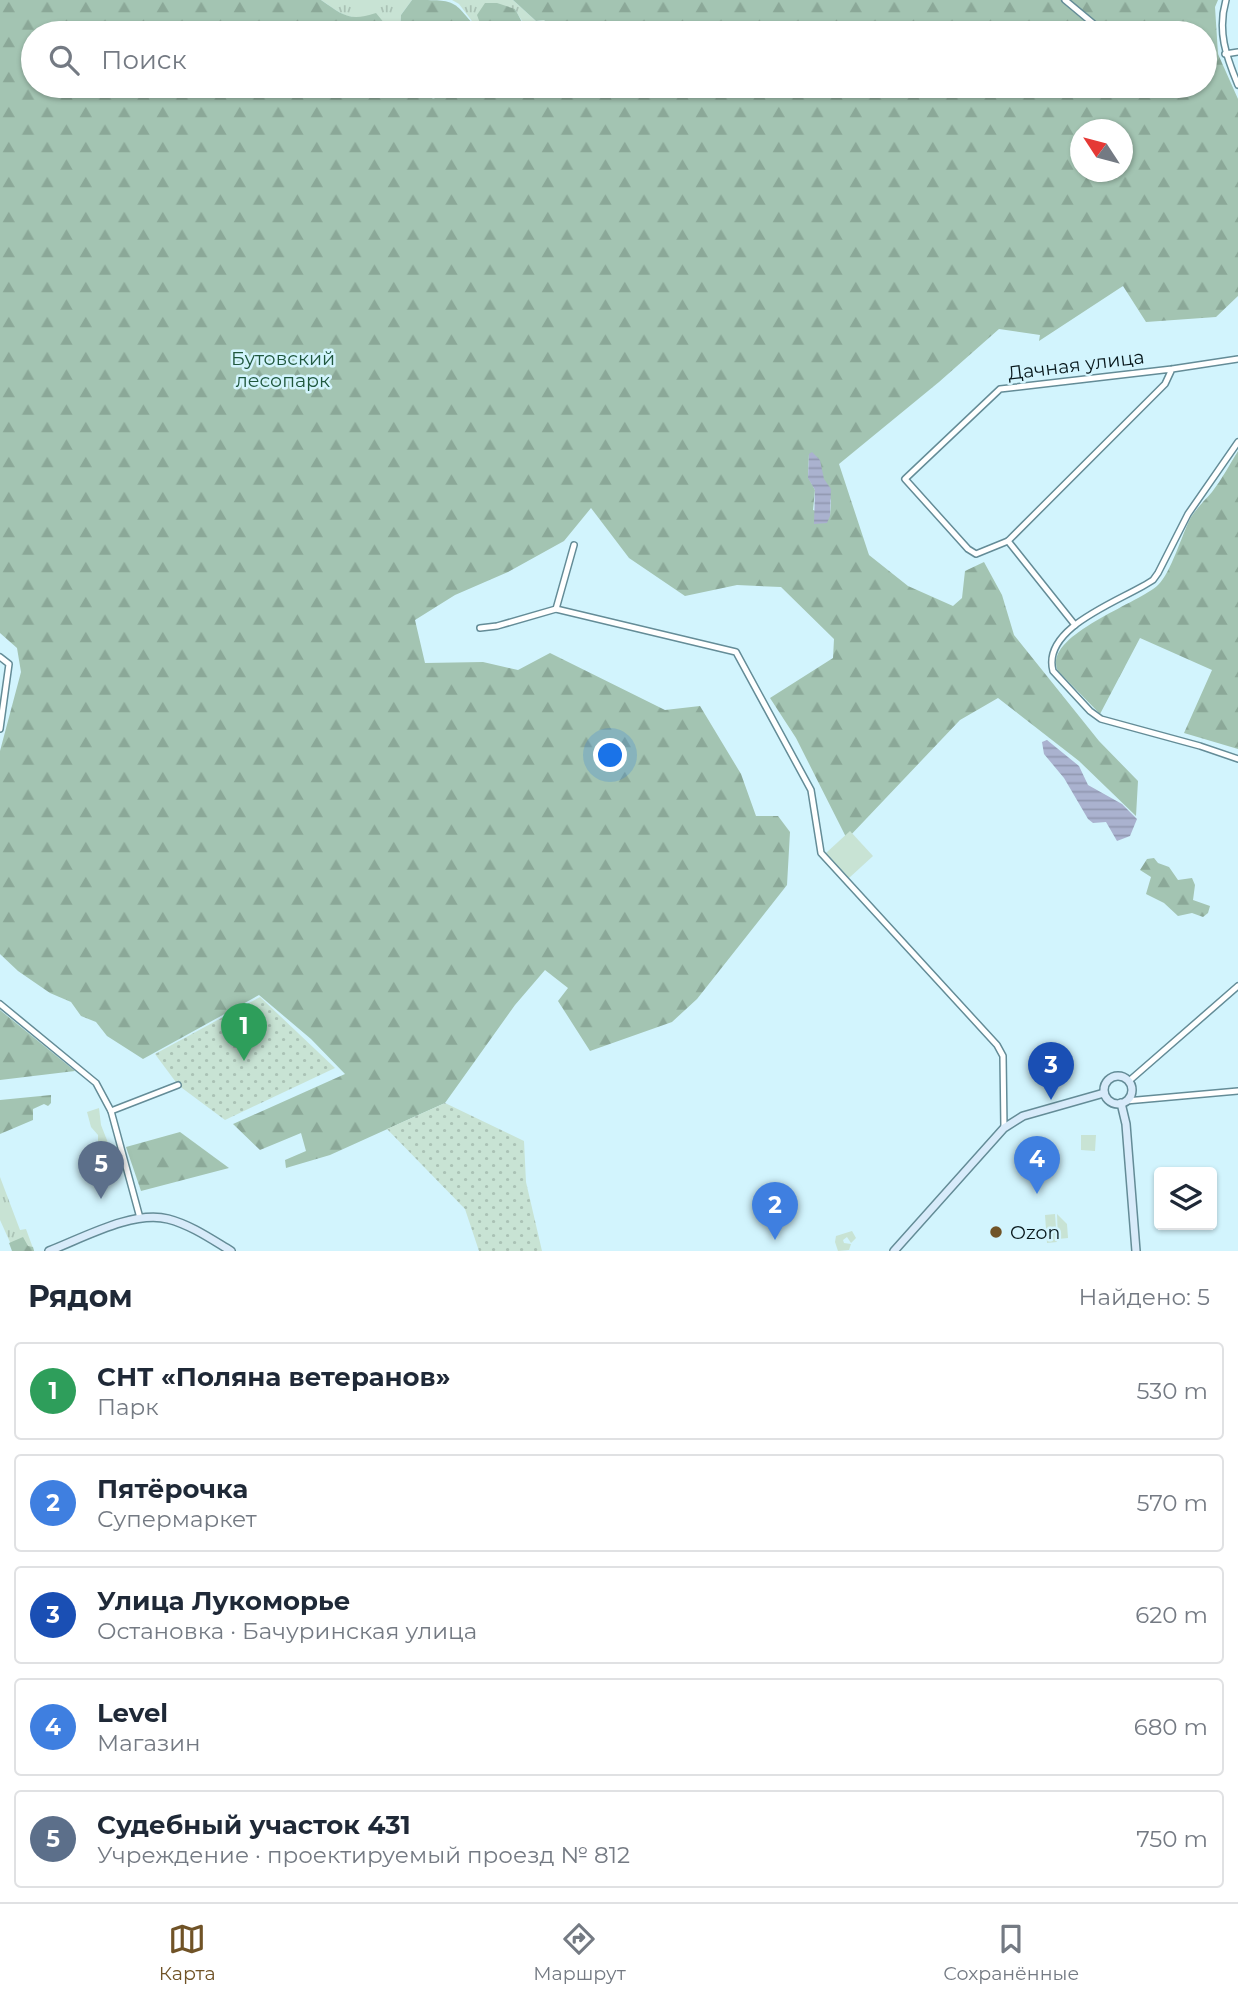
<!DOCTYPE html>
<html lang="ru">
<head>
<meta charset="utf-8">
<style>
	body { margin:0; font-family:Montserrat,sans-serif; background:#f2f2f3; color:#1f2937 }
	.controls { position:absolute; right:21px; bottom:21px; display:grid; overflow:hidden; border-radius:7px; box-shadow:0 2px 5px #0004 }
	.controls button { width:63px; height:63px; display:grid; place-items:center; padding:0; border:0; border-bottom:2px solid #e0e1e3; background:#fff; color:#1f2937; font:35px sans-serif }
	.compass { position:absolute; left:1070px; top:119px; width:63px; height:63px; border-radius:50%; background:#fff; box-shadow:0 2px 5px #0004; rotate:306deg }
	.you { position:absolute; left:611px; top:756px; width:24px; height:24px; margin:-18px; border:5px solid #fff; border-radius:50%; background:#1a73e8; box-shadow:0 0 0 10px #1a73e833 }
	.badge { display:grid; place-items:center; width:46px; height:46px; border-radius:50%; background:#705327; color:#fff; font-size:23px; font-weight:700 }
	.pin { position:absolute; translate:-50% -58px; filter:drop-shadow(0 2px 4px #0008) }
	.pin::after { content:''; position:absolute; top:37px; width:24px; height:21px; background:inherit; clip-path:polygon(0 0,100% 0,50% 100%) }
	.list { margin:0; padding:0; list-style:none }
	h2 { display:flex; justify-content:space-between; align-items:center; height:91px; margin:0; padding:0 28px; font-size:30px }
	h2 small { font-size:23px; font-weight:400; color:#747a83 }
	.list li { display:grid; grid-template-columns:46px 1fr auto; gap:21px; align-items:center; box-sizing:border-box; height:98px; margin:0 14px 14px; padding:0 14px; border:2px solid #e0e1e3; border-radius:7px }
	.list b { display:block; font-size:26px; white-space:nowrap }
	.list p { margin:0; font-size:23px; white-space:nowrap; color:#747a83 }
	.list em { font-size:23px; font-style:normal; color:#747a83 }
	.icon { flex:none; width:38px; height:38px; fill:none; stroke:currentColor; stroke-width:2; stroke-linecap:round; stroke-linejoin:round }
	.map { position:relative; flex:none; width:1238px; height:1251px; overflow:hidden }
	.search { position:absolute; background:#fff; box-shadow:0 2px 5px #0004; left:21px; right:21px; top:21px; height:77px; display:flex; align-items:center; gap:18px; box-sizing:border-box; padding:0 24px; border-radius:38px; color:#747a83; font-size:26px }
	.sheet { height:651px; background:#fff }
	nav { display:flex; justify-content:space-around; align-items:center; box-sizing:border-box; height:98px; border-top:2px solid #e0e1e3; background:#fff; font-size:19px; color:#747a83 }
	nav a { display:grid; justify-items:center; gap:4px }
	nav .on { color:#705327 }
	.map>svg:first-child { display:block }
</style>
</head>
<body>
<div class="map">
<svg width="1238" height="1251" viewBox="0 0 1238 1251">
	<defs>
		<pattern id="grass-tufts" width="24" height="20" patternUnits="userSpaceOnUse" patternTransform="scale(1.75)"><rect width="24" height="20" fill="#c8e3d4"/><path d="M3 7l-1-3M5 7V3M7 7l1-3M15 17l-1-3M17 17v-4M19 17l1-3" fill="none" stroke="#aac2b5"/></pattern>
		<pattern id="forest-firs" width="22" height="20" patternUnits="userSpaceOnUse" patternTransform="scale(1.75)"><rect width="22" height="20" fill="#a3c4b2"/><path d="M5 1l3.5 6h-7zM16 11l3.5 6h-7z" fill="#8ba898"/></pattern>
		<pattern id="garden-dots" width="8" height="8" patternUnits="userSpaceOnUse" patternTransform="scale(1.75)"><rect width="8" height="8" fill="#c8e3d4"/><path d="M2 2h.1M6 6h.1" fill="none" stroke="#aac2b5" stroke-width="1.8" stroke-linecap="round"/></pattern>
		<pattern id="water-rules" width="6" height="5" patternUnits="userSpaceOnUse" patternTransform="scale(1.75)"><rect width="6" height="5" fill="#aab2cf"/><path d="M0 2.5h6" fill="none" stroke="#9198b1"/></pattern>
	</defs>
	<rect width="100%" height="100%" fill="#d2f4fd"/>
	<g fill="url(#grass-tufts)">
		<path d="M321 0H412L401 15 400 33H384V24L376 14C349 22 343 15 321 0Z"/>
		<path d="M452 0H513L536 21 544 20 555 31 552 33C532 33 524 27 515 9L481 26 489 33H481L459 4Z"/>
		<path d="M422 86H444L449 92 433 99Z"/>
		<path d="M0 1177 20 1230 26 1229 34 1251H14L0 1220Z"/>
	</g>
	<g fill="url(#forest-firs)" fill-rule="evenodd">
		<path d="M0 0H321C343 15 349 22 376 13L385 24 384 33H33V86H422L433 99 448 92 444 86H1205V33H552L554 31 544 20 536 21 513 0H1218L1215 7 1218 54 1238 99V296L1216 317 1146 322 1123 286 1039 341 1040 335 999 329 939 382 839 464 869 555 908 586 953 606 962 598 965 571 984 562 1002 595 1014 635 1099 741 1138 781 1136 816 1079 761 998 698 960 720 847 839 796 738 770 698 833 658 834 639 781 587 737 585 685 596 629 558 591 508 564 541 508 572 455 595 415 620 425 663 483 662 518 670 550 653 665 710 700 706 741 774 756 816H778L790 832 787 885 697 999 672 1022 590 1051 558 1001 568 988 545 970 515 1005 445 1103 330 1155 286 1168 285 1160 306 1151 301 1133 260 1150 233 1124 345 1074 311 1039 259 995 143 1059 107 1036 96 1022 81 1016 71 1002 50 993 18 971 0 954V751L21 672 17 648 0 633ZM1080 130H1122V172H1080ZM809 454 820 460V470L831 501 830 516 813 510 815 490 808 477Z"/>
		<path d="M412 0C461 0 451 0 481 33H400L401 15Z"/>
		<path d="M485 3H497L515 9 523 24 536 33H489L481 26 477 15Z"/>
		<path d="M1238 451V749L1184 733 1212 670 1140 638 1100 714 1058 671C1041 636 1138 604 1158 585 1171 573 1182 534 1191 517 1197 508 1205 500 1212 492 1222 479 1230 464 1238 451Z"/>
		<path d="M1154 858 1158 863 1169 867 1178 880 1192 878 1195 885 1193 900 1210 906 1208 913 1203 917 1192 913 1178 916 1164 903 1146 894 1151 877 1140 870 1147 859Z"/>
		<path d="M0 1010 75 1071 0 1080Z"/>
		<path d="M51 1095V1103L48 1106 44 1104 33 1109V1120L0 1134V1100Z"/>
		<path d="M180 1132 229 1168 141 1191 126 1147Z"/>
		<path d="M23 1237 28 1246 33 1247 34 1251H12L9 1243Z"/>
	</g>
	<g fill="#c8e3d4">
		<path d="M850 831 873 856 849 878 826 853Z"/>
		<path d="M99 1108 101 1125 112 1153 98 1145V1135L91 1127 87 1112Z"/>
		<path d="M1081 1135H1096L1095 1151 1081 1150Z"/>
		<path d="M1055 1214 1057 1242 1047 1243 1045 1215Z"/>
		<path d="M1057 1214 1067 1224 1068 1238 1058 1239Z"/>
		<path d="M852 1231 856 1238 851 1243 847 1237 843 1240 844 1243 851 1244 849 1250 838 1251 835 1242 836 1236Z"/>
	</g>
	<g fill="url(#garden-dots)">
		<path d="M260 997 335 1068 225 1120 178 1085 155 1054Z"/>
		<path d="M445 1103 524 1141 526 1182 542 1251H479L465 1209 387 1129Z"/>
	</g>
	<g fill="url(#water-rules)">
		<path d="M812 452 820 460 824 479 831 489 830 516 827 523 814 524 815 490 808 478 809 454Z"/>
		<path d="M1047 740 1079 766 1088 785 1122 804 1137 819 1130 836 1117 841 1106 822 1093 823 1088 819 1064 778 1044 754 1042 742Z"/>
	</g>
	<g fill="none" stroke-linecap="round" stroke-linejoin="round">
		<defs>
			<g id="street">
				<path d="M1065 0 1101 30"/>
				<path d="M1226 0C1217 31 1226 56 1238 85"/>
				<path d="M1225 54 1238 52"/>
				<path d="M1172 369 1165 384 1008 541 976 554 968 549 905 479 1000 389 1172 369 1238 359"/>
				<path d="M1238 442 1188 514 1158 573 1153 580C1124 600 1041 626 1053 671L1090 711 1101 719 1200 746 1238 759"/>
				<path d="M1008 541 1075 625"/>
				<path d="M556 609 574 545"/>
				<path d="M480 628 497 626 556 609 736 652 811 790 821 853 997 1045 1003 1056 1004 1128"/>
				<path d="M0 657 9 664 0 729"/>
				<path d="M0 1004 96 1083 111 1111 140 1218"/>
				<path d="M1129 1081 1238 986"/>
				<path d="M1126 1101 1238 1091"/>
				<path d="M111 1111 178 1085"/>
			</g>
			<g id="secondary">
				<circle cx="1118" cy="1090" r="14"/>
				<path d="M1121 1103 1126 1124 1136 1251"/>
				<path d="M49 1251C83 1238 133 1210 168 1219 191 1225 211 1239 231 1251"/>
				<path d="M894 1251 1004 1128 1023 1116 1104 1093"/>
			</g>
		</defs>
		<use href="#street" stroke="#648c97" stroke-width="8"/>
		<use href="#secondary" stroke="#648c97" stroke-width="10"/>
		<use href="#street" stroke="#fff" stroke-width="5"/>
		<use href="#secondary" stroke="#d8ebfa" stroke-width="7"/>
	</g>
	<circle fill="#705327" stroke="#d2f4fd" stroke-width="2.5" cx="996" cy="1232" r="7"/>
	<g text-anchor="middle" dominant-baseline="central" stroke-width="5" stroke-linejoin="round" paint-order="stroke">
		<g font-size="19" fill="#1f573d" stroke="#d2f4fd">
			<text x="283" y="358">Бутовский<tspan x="283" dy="22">лесопарк</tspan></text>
		</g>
		<g font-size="19" fill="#08181c" stroke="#d2f4fd">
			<text transform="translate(1076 365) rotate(-7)">Дачная улица</text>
		</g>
		<g font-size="19" fill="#08181c" stroke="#d2f4fd" text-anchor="start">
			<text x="1010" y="1232">Ozon</text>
		</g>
	</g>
</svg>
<div class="controls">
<button><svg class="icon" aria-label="layers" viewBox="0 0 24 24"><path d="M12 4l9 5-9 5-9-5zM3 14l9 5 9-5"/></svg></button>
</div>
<svg class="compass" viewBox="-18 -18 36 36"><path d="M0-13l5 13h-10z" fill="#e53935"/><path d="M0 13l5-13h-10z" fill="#747a83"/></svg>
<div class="you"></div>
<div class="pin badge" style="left:244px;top:1061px;background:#2e9e5b">1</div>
<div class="pin badge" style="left:775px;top:1240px;background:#3f7fe0">2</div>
<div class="pin badge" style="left:1051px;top:1100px;background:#1a4fb4">3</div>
<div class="pin badge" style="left:1037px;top:1194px;background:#3f7fe0">4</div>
<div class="pin badge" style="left:101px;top:1199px;background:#5c6f8a">5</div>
<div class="search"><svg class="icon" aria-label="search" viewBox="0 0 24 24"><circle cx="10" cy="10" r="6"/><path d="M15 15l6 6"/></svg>Поиск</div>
</div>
<section class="sheet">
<h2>Рядом<small>Найдено: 5</small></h2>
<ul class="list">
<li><span class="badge" style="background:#2e9e5b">1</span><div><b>СНТ «Поляна ветеранов»</b><p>Парк</p></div><em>530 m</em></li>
<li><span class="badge" style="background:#3f7fe0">2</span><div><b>Пятёрочка</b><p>Супермаркет</p></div><em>570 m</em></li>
<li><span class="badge" style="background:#1a4fb4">3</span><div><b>Улица Лукоморье</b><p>Остановка · Бачуринская улица</p></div><em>620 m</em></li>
<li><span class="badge" style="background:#3f7fe0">4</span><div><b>Level</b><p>Магазин</p></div><em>680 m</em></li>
<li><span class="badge" style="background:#5c6f8a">5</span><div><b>Судебный участок 431</b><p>Учреждение · проектируемый проезд № 812</p></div><em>750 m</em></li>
</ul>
</section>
<nav>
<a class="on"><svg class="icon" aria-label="map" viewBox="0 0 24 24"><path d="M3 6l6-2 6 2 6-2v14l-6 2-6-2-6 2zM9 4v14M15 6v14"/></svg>Карта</a>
<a><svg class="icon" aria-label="directions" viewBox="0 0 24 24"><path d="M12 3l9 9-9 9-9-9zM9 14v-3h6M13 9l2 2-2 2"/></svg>Маршрут</a>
<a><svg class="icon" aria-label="saved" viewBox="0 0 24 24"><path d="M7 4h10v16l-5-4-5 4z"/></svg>Сохранённые</a>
</nav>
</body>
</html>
